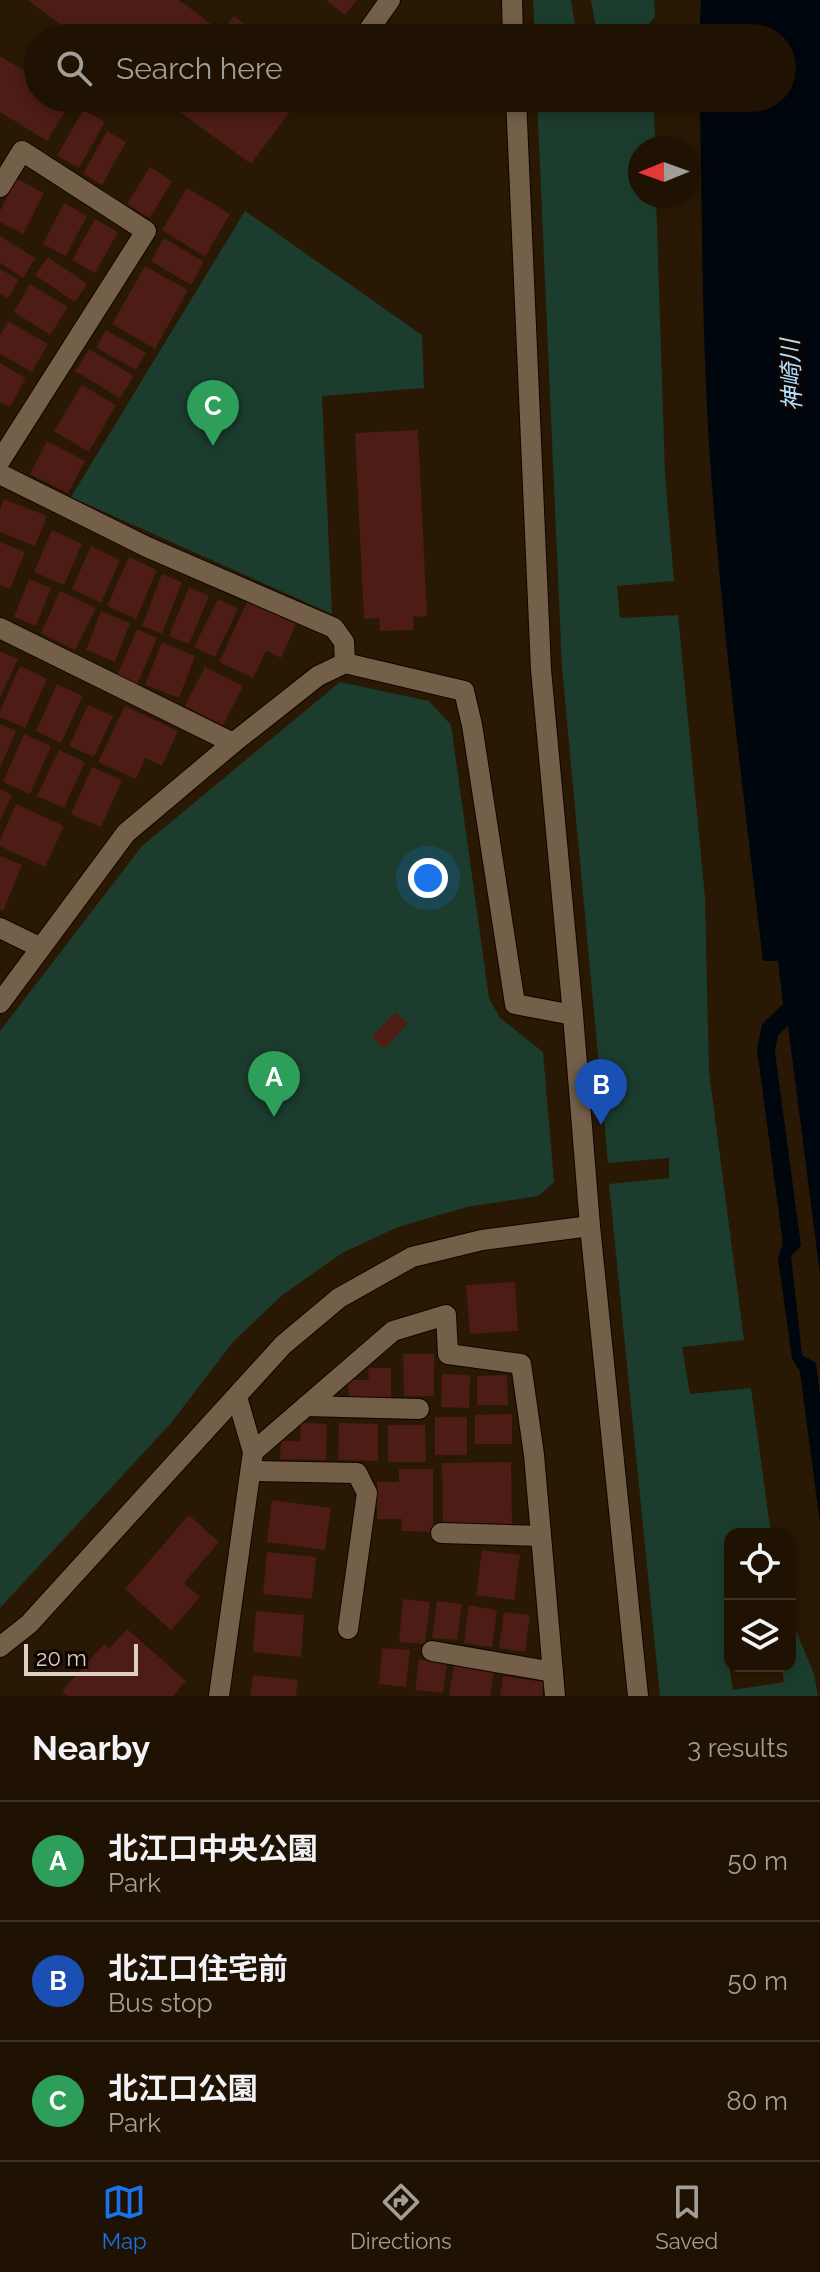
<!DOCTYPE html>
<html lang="en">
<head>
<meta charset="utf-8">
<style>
	body { margin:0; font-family:Raleway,"Noto Sans JP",sans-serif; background:#2c2011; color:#f1f3f6 }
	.controls { position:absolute; right:24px; bottom:24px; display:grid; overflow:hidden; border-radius:16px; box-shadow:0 4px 12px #0003 }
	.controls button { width:72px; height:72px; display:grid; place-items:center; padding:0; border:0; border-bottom:2px solid #3c3224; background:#1f1202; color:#f1f3f6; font:40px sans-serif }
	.compass { position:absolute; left:628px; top:136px; width:72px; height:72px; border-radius:50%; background:#1f1202; box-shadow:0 4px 12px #0003; rotate:269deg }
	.scale { position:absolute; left:24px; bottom:20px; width:114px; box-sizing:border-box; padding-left:8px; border:4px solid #dbd0c3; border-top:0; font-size:22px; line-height:28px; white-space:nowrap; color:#dbd0c3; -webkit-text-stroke:6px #0c0501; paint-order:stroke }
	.you { position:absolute; left:428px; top:878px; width:28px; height:28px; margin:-20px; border:6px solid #fff; border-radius:50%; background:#1a73e8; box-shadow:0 0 0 12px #1a73e833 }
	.badge { display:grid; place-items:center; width:52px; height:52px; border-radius:50%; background:#1a73e8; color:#fff; font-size:26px; font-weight:700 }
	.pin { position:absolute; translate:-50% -66px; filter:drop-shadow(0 2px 4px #0008) }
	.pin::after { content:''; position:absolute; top:42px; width:28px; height:24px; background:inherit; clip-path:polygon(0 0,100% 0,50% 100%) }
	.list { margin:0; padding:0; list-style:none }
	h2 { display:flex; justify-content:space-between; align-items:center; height:104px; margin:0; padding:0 32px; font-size:34px }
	h2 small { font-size:26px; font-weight:400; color:#a19e99 }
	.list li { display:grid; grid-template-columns:52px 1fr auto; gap:24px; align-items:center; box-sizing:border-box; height:120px; padding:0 32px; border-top:2px solid #3c3224 }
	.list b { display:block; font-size:30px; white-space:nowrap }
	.list p { margin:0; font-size:26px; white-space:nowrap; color:#a19e99 }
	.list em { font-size:26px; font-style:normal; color:#a19e99 }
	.icon { flex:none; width:44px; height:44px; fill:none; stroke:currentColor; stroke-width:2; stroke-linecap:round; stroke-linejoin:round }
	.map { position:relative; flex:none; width:820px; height:1696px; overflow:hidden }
	.search { position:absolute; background:#1f1202; box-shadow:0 4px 12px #0003; left:24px; right:24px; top:24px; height:88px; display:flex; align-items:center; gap:20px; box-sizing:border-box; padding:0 28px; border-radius:44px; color:#a19e99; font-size:30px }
	.sheet { height:464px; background:#1f1202 }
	nav { display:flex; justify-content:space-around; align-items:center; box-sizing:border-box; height:112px; border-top:2px solid #3c3224; background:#1f1202; font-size:22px; color:#a19e99 }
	nav a { display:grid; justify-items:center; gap:4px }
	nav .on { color:#1a73e8 }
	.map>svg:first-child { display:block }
</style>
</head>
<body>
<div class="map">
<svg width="820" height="1696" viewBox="0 0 820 1696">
	<rect width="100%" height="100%" fill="#291803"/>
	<g fill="#1c3d2e">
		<path d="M533 0H571L577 38H535Z"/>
		<path d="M591 0H654L655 17 640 34H597Z"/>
		<path d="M537 98H654L655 148H640V196H656L665 475 674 581 617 586 620 618 678 615 705 897 709 1072 744 1340 682 1347 690 1394 751 1388 771 1534H730L729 1665 733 1690 784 1682 782 1666H790V1616L814 1674 818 1696H660L609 1184 669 1178V1158L608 1163 562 668Z"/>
		<path d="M245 211 422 335 424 388 322 396 332 614 71 497Z"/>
		<path d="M340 682 429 701 451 725 489 998 500 1018 543 1052 554 1182 538 1196 467 1207 398 1227 342 1253 281 1296 233 1342 171 1423 0 1608V1031L142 846Z"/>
	</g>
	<path fill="#00060e" d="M701 0H820V1274L788 1026 778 1035 775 1052 801 1246 791 1256 802 1355 816 1363 820 1396V1524L800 1372 792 1358 778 1258 783 1244 757 1049 762 1024 783 1004 778 961H763C744 798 723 636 711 473 702 348 702 223 700 98H782V38H699Z"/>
	<g fill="#4c1c15">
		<path d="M27 0H179L222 32 234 16 264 38H79Z"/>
		<path d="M326 0H357L345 15Z"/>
		<path d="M0 56 38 79V98H69L72 100 47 141 0 112Z"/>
		<path d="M161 98H300L251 164Z"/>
		<path d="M83 110 105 122 79 168 57 156Z"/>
		<path d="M107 131 126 142 102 185 83 174Z"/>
		<path d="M150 167 172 181 150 218 127 204Z"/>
		<path d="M16 178 44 193 23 234 0 222V211Z"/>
		<path d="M187 188 230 214 205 257 162 230Z"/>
		<path d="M64 203 87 216 66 256 43 244Z"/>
		<path d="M95 219 118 232 95 273 72 260Z"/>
		<path d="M0 236 35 258 23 278 0 263Z"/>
		<path d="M164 238 204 262 191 285 151 261Z"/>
		<path d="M48 257 87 284 75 302 35 275Z"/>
		<path d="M145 266 188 290 155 349 112 324Z"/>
		<path d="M0 269 19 280 8 298 0 294Z"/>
		<path d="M30 284 68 307 50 335 14 312Z"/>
		<path d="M8 321 48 344 32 372 0 354V335Z"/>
		<path d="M106 330 146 353 136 370 96 348Z"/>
		<path d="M89 349 134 376 120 398 75 371Z"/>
		<path d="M0 363 26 378 10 407 0 402Z"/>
		<path d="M82 385 116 405 89 452 54 431Z"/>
		<path d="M418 430 427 616 413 617 414 630 380 631 379 618 364 619 355 433Z"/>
		<path d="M47 441 85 461 68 493 30 474Z"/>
		<path d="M4 499 47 516 35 546 0 532V510Z"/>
		<path d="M52 530 82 544 64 585 34 572Z"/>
		<path d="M0 542 25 552 10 589 0 585Z"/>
		<path d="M91 546 120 560 101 603 72 589Z"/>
		<path d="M129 557 157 570 136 619 107 606Z"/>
		<path d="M162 574 182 582 162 634 142 626Z"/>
		<path d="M29 579 51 588 36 626 14 617Z"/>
		<path d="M189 587 209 596 189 644 169 636Z"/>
		<path d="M60 591 96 608 75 650 41 633Z"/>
		<path d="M218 599 238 609 215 657 194 647Z"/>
		<path d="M247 602 296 624 281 658 266 651 253 678 219 662Z"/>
		<path d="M101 611 130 623 115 662 86 650Z"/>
		<path d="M137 629 157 638 137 685 117 676Z"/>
		<path d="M162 642 195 656 179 698 145 685Z"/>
		<path d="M0 651 18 659 0 697Z"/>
		<path d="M20 666 47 679 25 728 0 717V711Z"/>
		<path d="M205 667 243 686 223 725 185 706Z"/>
		<path d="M57 684 83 696 61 743 36 731Z"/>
		<path d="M88 705 113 716 94 757 69 746Z"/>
		<path d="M125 706 178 731 162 766 145 758 136 779 98 762Z"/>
		<path d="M0 724 16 731 0 768Z"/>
		<path d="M24 734 51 746 30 794 3 782Z"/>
		<path d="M59 750 85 762 64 808 37 796Z"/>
		<path d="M92 767 122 780 101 827 71 814Z"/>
		<path d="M0 789 12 795 0 822Z"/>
		<path d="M16 804 64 826 45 867 0 846V840Z"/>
		<path d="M0 856 22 865 3 911 0 910Z"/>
		<path d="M395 1012 408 1023 384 1049 372 1037Z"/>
		<path d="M515 1282 518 1331 470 1334 466 1285Z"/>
		<path d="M403 1354H434V1396H404Z"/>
		<path d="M368 1368H391V1398H349L348 1380H369Z"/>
		<path d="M442 1374 470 1375 469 1408 441 1407Z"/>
		<path d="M507 1375 508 1405H477V1376Z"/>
		<path d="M512 1414V1444H475V1415Z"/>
		<rect x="435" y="1417" width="32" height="38"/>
		<path d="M301 1423 327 1424 326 1460 280 1459 281 1441H300Z"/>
		<path d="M339 1423 378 1424V1461L338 1460Z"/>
		<path d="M388 1425H425L426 1462H388Z"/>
		<path d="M511 1462 512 1526 443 1528 442 1463Z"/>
		<path d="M399 1469H433V1532L401 1531 402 1519H377V1482H399Z"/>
		<path d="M272 1500 331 1508 325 1550 267 1542Z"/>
		<path d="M189 1515 219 1542 184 1583 200 1597 171 1630 125 1589Z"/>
		<path d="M482 1550 520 1555 514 1600 476 1595Z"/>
		<path d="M267 1552 316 1557 312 1599 263 1594Z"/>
		<path d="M403 1599 430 1602 425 1644 399 1642Z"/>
		<path d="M437 1601 462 1604 457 1640 432 1638Z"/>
		<path d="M469 1605 497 1610 492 1647 464 1643Z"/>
		<path d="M256 1611 304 1615 301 1657 253 1652Z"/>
		<path d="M504 1612 530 1615 525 1652 499 1648Z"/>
		<path d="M127 1629 186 1681 173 1696H68L62 1691 104 1644 109 1649Z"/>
		<path d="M382 1648 410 1650 406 1687 379 1684Z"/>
		<path d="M419 1659 447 1663 443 1693 415 1690Z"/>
		<path d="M454 1665 494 1671 490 1696H449Z"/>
		<path d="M253 1675 298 1680 296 1696H250Z"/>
		<path d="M503 1676 544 1682 542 1696H500Z"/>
	</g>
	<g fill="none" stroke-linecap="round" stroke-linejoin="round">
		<defs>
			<g id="lane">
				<path d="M363 38 390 0"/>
				<path d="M306 1406 419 1409"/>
				<path d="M251 1471 357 1473 367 1493 348 1629"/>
			</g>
			<g id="street">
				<path d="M0 187 22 151 146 231 0 461"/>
				<path d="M0 474 147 547 334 628 344 642 345 663 464 691 472 725 515 1004 573 1015"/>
				<path d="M0 628 233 743"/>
				<path d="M0 928 39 947"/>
				<path d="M253 1452 393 1331 446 1315 448 1354 521 1364 534 1455 555 1696"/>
				<path d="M441 1533 541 1536"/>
				<path d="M0 1647 29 1624 283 1345 339 1298 412 1257 482 1240 590 1226"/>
				<path d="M432 1651 553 1672"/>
				<path d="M219 1696 253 1452 237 1397"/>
			</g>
			<g id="secondary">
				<path d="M512 0 513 38"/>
				<path d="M516 98 541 670 573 1015 590 1226 638 1696"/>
				<path d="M0 1003 126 833 233 743 318 676 345 663"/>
			</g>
		</defs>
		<use href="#lane" stroke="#110400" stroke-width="22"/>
		<use href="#street" stroke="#110400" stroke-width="22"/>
		<use href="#secondary" stroke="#110400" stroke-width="22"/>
		<use href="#lane" stroke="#746049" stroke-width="20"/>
		<use href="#street" stroke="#746049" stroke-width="20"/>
		<use href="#secondary" stroke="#746049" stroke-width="20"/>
	</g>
	<g text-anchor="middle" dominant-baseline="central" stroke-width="7" stroke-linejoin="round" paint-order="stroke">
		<g font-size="24" font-style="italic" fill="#aedefa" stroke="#0c0501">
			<text transform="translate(791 375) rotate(-92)">神崎川</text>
		</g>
	</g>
</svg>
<div class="controls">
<button><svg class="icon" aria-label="locate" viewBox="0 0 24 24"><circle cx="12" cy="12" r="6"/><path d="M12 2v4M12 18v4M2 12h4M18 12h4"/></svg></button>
<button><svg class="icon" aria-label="layers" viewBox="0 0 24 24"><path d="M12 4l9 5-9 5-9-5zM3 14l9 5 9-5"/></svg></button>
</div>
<svg class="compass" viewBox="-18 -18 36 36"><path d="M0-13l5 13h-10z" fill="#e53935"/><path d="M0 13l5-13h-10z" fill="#a19e99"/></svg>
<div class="scale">20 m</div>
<div class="you"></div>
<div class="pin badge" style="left:274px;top:1117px;background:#2e9e5b">A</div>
<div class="pin badge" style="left:601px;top:1125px;background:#1a4fb4">B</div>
<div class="pin badge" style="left:213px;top:446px;background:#2e9e5b">C</div>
<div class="search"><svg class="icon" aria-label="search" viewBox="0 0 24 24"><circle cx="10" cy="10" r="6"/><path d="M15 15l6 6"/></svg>Search here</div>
</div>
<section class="sheet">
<h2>Nearby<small>3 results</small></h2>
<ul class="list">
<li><span class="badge" style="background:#2e9e5b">A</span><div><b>北江口中央公園</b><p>Park</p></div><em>50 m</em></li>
<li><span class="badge" style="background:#1a4fb4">B</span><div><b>北江口住宅前</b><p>Bus stop</p></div><em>50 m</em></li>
<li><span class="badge" style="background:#2e9e5b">C</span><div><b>北江口公園</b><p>Park</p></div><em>80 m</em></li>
</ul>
</section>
<nav>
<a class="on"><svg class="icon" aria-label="map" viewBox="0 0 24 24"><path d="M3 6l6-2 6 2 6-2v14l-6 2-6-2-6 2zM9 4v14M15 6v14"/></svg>Map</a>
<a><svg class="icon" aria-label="directions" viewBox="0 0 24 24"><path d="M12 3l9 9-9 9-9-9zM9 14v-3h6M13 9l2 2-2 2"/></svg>Directions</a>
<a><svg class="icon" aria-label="saved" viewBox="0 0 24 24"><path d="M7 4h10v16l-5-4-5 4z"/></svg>Saved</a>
</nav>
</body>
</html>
